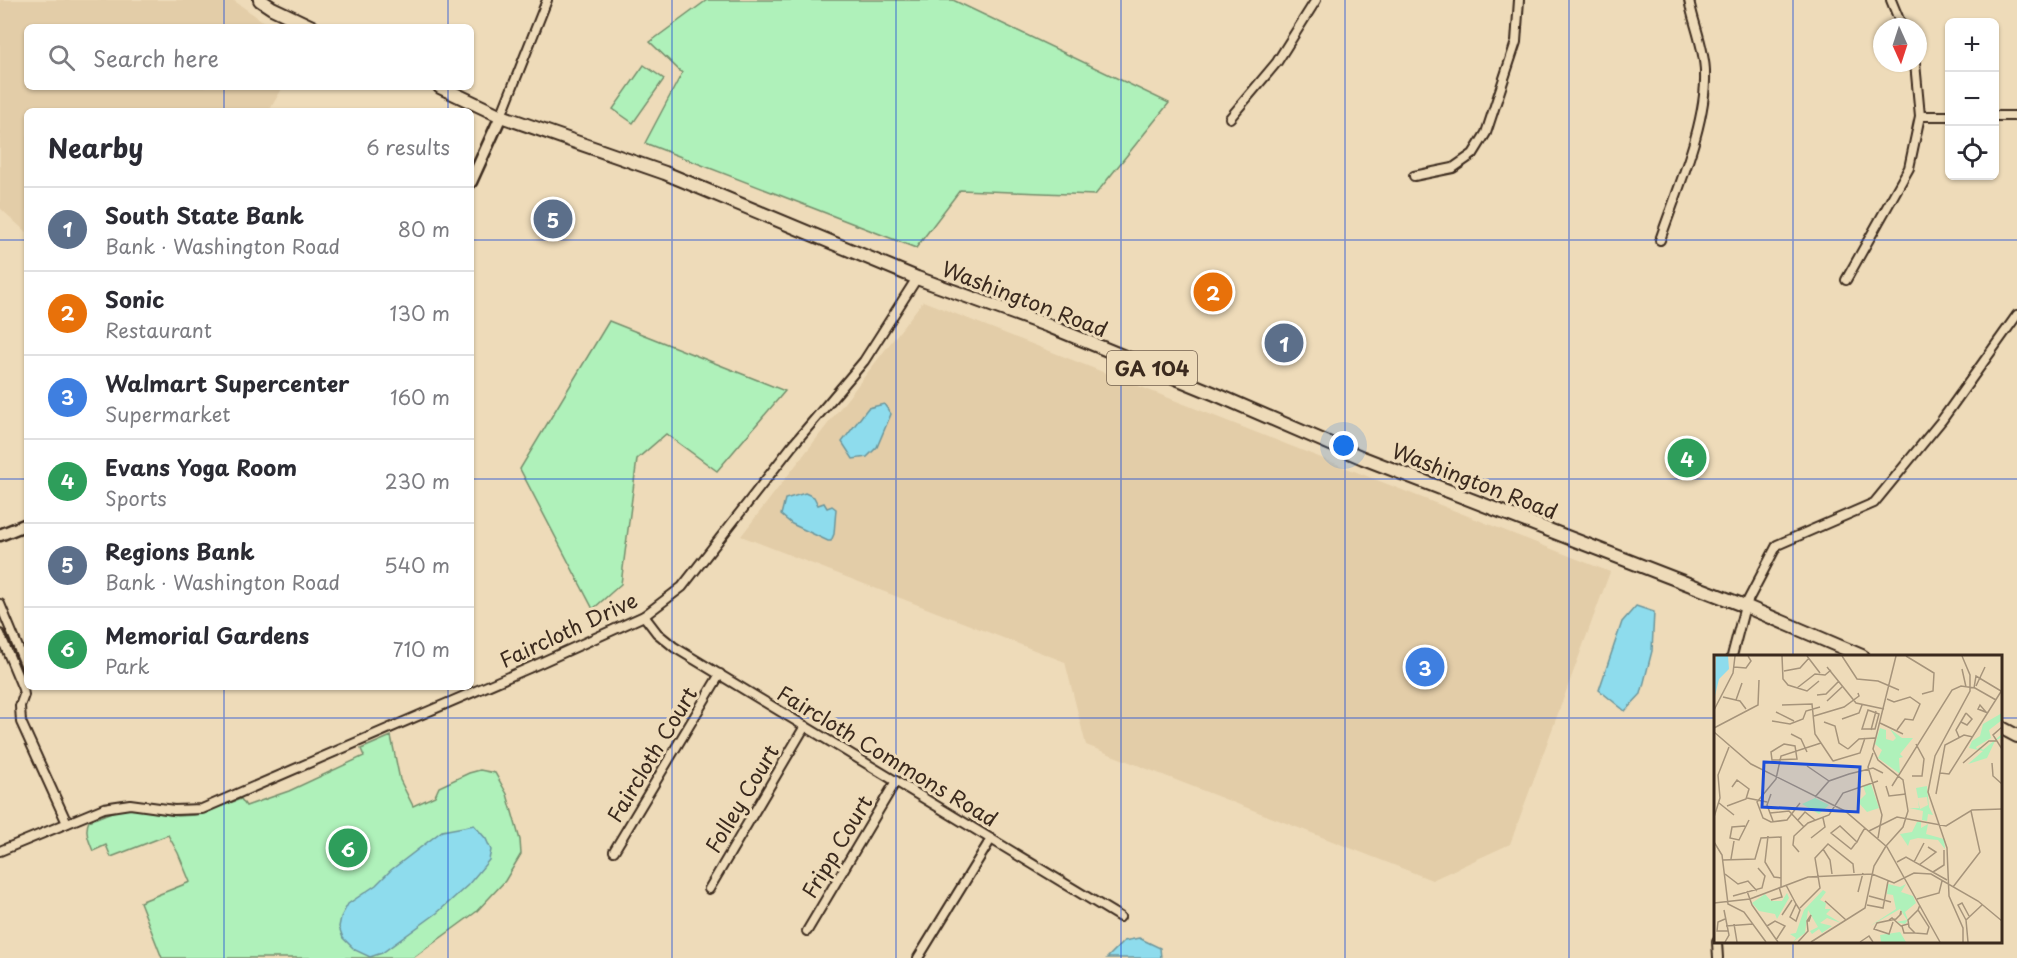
<!DOCTYPE html>
<html lang="en">
<head>
<meta charset="utf-8">
<style>
	body { margin:0; font-family:"Playpen Sans",sans-serif; background:#f7f7f7; color:#2b2b33 }
	.controls { position:absolute; right:18px; top:18px; display:grid; overflow:hidden; border-radius:9px; box-shadow:0 2px 4px #0004 }
	.controls button { width:54px; height:54px; display:grid; place-items:center; padding:0; border:0; border-bottom:2px solid #e1e1e2; background:#fff; color:#2b2b33; font:30px sans-serif }
	.compass { position:absolute; left:1873px; top:18px; width:54px; height:54px; border-radius:50%; background:#fff; box-shadow:0 2px 4px #0004; rotate:177deg }
	.you { position:absolute; left:1344px; top:446px; width:21px; height:21px; margin:-15px; border:4px solid #fff; border-radius:50%; background:#1a73e8; box-shadow:0 0 0 9px #1a73e833 }
	.badge { display:grid; place-items:center; width:39px; height:39px; border-radius:50%; background:#0f766e; color:#fff; font-size:20px; font-weight:700 }
	.pin { position:absolute; translate:-50% -50%; border:3px solid #fff; box-shadow:0 2px 6px #0006 }
	.list { margin:0; padding:0; list-style:none }
	h2 { display:flex; justify-content:space-between; align-items:center; height:78px; margin:0; padding:0 24px; font-size:26px }
	h2 small { font-size:20px; font-weight:400; color:#7c7c81 }
	.list li { display:grid; grid-template-columns:39px 1fr auto; gap:18px; align-items:center; box-sizing:border-box; height:84px; padding:0 24px; border-top:2px solid #e1e1e2 }
	.list b { display:block; font-size:22px; white-space:nowrap }
	.list p { margin:0; font-size:20px; white-space:nowrap; color:#7c7c81 }
	.list em { font-size:20px; font-style:normal; color:#7c7c81 }
	.icon { flex:none; width:33px; height:33px; fill:none; stroke:currentColor; stroke-width:2; stroke-linecap:round; stroke-linejoin:round }
	.map { position:relative; flex:none; width:2017px; height:958px; overflow:hidden }
	.search { position:absolute; background:#fff; box-shadow:0 2px 4px #0004; left:24px; top:24px; width:450px; height:66px; display:flex; align-items:center; gap:15px; box-sizing:border-box; padding:0 21px; border-radius:9px; color:#7c7c81; font-size:22px }
	.panel { position:absolute; background:#fff; box-shadow:0 2px 4px #0004; left:24px; top:108px; width:450px; height:582px; border-radius:9px }
	.map>svg:first-child { display:block }
</style>
</head>
<body>
<div class="map">
<svg width="2017" height="958" viewBox="0 0 2017 958">
	<rect width="100%" height="100%" fill="#eedbb9"/>
	<filter id="ink" filterUnits="userSpaceOnUse"><feTurbulence type="fractalNoise" baseFrequency=".0167" numOctaves="2"/><feDisplacementMap in="SourceGraphic" scale="12" xChannelSelector="R" yChannelSelector="G"/><feConvolveMatrix kernelMatrix="1 2 1 2 8 2 1 2 1" color-interpolation-filters="sRGB"/></filter>
	<g filter="url(#ink)">
		<g fill="#e3cda8">
			<path d="M0 0H233L271 27H27V87H283L269 111H27V233L0 208Z"/>
			<path d="M923 301 1610 572 1510 844 1432 880 1086 745 1065 662 741 536Z"/>
		</g>
		<g fill="#aff1ba" stroke="#758e6c" stroke-width="1.5">
			<path d="M707 0H953L1169 103 1095 195 960 190 916 248 645 143 682 73 650 42Z"/>
			<path d="M644 65 664 79 633 123 613 109Z"/>
			<path d="M609 321 785 391 717 471 666 434 637 459 621 584 593 609 520 469Z"/>
			<path d="M391 736 400 780 413 806 435 796 439 787 469 773 480 770 495 773 507 794 520 840 521 854 505 881 476 912 413 958H162L140 902 190 882 178 853 168 835 111 857 106 845 93 851C89 841 84 831 89 821L119 809 128 808 177 816 195 815 241 799 246 806 289 791 364 756 361 749Z"/>
		</g>
		<g fill="#8edced" stroke="#6d959a" stroke-width="1.5">
			<path d="M884 404 891 414 877 447 867 457 853 459 842 442 868 408Z"/>
			<path d="M805 493 814 497 818 505 824 503 827 508 832 506 836 509 834 534 831 541H828L792 524 781 515 785 499Z"/>
			<path d="M1636 606 1654 612 1652 651 1641 694 1625 711 1599 690 1622 622Z"/>
			<path d="M474 825 486 839 491 850 489 860 468 885 437 913 382 953 370 957 355 950 343 938 339 927 341 917 348 904 376 885 391 870 442 831Z"/>
			<path d="M1139 938 1160 948 1161 958H1107L1124 941Z"/>
		</g>
		<g fill="none" stroke-linecap="round" stroke-linejoin="round">
			<defs>
				<g id="street">
					<path d="M1891 0 1902 27"/>
					<path d="M501 116 547 0"/>
					<path d="M1920 116H1950"/>
					<path d="M1994 116H2017"/>
					<path d="M1230 118 1277 62 1316 0"/>
					<path d="M1414 176 1453 168 1473 154 1486 133 1516 42 1519 0"/>
					<path d="M1660 240C1677 190 1707 124 1705 72 1705 50 1693 22 1689 0"/>
					<path d="M1846 280 1909 168 1920 116 1915 63"/>
					<path d="M0 604 27 669"/>
					<path d="M644 616 657 633 674 647 1120 917"/>
					<path d="M0 634 23 689 24 695 20 706 21 722 67 823"/>
					<path d="M1732 656 1745 606 1777 545 1874 503 1942 420 2017 315"/>
					<path d="M0 851 104 808 130 804 174 810 202 809 529 668 644 616 682 587 792 446 864 361 917 278"/>
					<path d="M614 851 720 674"/>
					<path d="M709 889 805 726"/>
					<path d="M807 931 896 781"/>
					<path d="M1717 942 1718 958"/>
					<path d="M918 958 991 839"/>
				</g>
				<g id="secondary">
					<path d="M471 182 501 116"/>
					<path d="M0 535 27 524"/>
				</g>
				<g id="primary">
					<path d="M260 0 272 8 312 27"/>
					<path d="M440 87 501 116 665 173 917 278 1049 326 1215 394 1363 458 1745 606 1862 656"/>
					<path d="M2000 727 2017 736"/>
				</g>
			</defs>
			<use href="#street" stroke="#3b2a1e" stroke-width="12"/>
			<use href="#secondary" stroke="#3b2a1e" stroke-width="15"/>
			<use href="#primary" stroke="#3b2a1e" stroke-width="16"/>
			<use href="#street" stroke="#eedbb9" stroke-width="8"/>
			<use href="#secondary" stroke="#eedbb9" stroke-width="10"/>
			<use href="#primary" stroke="#eedbb9" stroke-width="12"/>
		</g>
	</g>
	<path fill="none" stroke="#1d4ed8" stroke-width="1.5" stroke-opacity="0.55" d="M224 0V27M448 0V27M672 0V958M896 0V958M1121 0V958M1345 0V958M1569 0V958M1793 0V656M224 87V111M448 87V111M0 240H27M471 240H2017M0 479H27M471 479H2017M224 687V958M448 687V958M0 718H1716M2000 718H2017M1793 942V958"/>
	<g text-anchor="middle" dominant-baseline="central" stroke-width="6" stroke-linejoin="round" paint-order="stroke">
		<rect fill="#eedbb9" stroke="#715f4c" stroke-width="1.5" x="1107" y="351" width="90" height="34" rx="4.5"/>
		<g font-size="20" font-weight="bold" fill="#3b2a1e">
			<text x="1152" y="368">GA 104</text>
		</g>
		<g font-size="21" fill="#3b2a1e" stroke="#eedbb9">
			<text transform="translate(1025 298) rotate(21)">Washington Road</text>
			<text transform="translate(1475 480) rotate(21)">Washington Road</text>
			<text transform="translate(568 629) rotate(-25)">Faircloth Drive</text>
			<text transform="translate(651 754) rotate(-59)">Faircloth Court</text>
			<text transform="translate(888 755) rotate(31)">Faircloth Commons Road</text>
			<text transform="translate(741 798) rotate(-59)">Folley Court</text>
			<text transform="translate(836 846) rotate(-59)">Fripp Court</text>
		</g>
	</g>
	<g transform="translate(1714 655)">
		<rect width="288" height="288" fill="#eedbb9"/>
		<path d="M288 58V65L275 75 277 83 262 92 263 94 266 92 269 95 288 79V82L281 86 273 103 254 109 269 96 255 93 258 86 266 81 269 69ZM166 73 172 75V84L179 86 182 83 176 74 188 83H199L186 99 189 102 185 103 186 119 164 103 168 95 161 89ZM157 129 165 153 153 157 144 147 152 139 149 131ZM213 131 215 152 223 168 219 160 214 159 213 166 208 165 209 156 195 153H205L204 145 206 154 214 150 213 142 204 143 202 133ZM101 143 115 150 105 159 88 149ZM203 167H207V173L214 169 212 179 230 184 231 194 224 185 204 183 196 185 194 191 186 179 198 177ZM174 229 186 232 192 229 187 237 199 241 202 248 191 257 194 265 191 269 182 267 193 265 186 254 156 271 182 254 179 240 173 239ZM109 235 112 237 106 245 112 248 111 254H117L112 259 127 268 113 263 106 268 118 271 108 278 105 274 98 279 96 276 104 272 94 255 91 278 79 287 82 283 76 279 82 278 90 255ZM73 238 75 243 63 264 61 259 45 256 38 248 51 239 57 246H68ZM186 277 192 287H167L166 280Z" fill="#aff1ba"/>
		<path d="M2 1H14L15 14 5 24 0 45Z" fill="#8edced"/>
		<path fill="none" stroke="#a6947b" stroke-width="1.5" d="M68 1 69 24 74 30 93 36 105 26M93 1 106 18M128 1 143 24 164 26 185 35M192 1 220 18 219 36 208 39M248 1 256 20V36L221 101 214 137 233 193 235 241 249 273V287M20 12 32 13 37 6 34 1M113 12 142 48 170 54M248 14 252 32M70 16 86 13 95 3M262 31 271 12M83 33 101 19 111 20 117 15M260 33 262 21 287 36M103 40 112 39 125 26M9 42 26 46 32 54M173 44 180 47 196 42 206 49 199 65 191 64 183 75M22 45 28 28M113 46 129 31M68 50 98 49 101 79 119 106M0 55 19 18 21 1M154 55 165 59 161 74H148ZM62 57 80 66M272 57 266 50 264 54 274 58M100 61 130 52 145 41 144 38M128 64 145 58 148 50M58 66 76 69 89 64 92 56 106 52M110 67 121 71 125 88 134 94M247 67 253 70 258 64 252 58M166 68 189 79M288 72 279 80 288 94M0 73 44 50 45 25M157 75 162 56M0 77 37 109 131 156 173 192 226 287M77 79 87 84 93 97M245 82 242 75 252 58M70 89 81 91 83 104 58 105 57 97ZM134 94 145 84 161 83M159 98 154 112 168 160 164 183M119 106 146 98 151 83M249 108 275 86H283M278 108 279 121 288 129M93 111 115 126M226 118 235 119 288 35M198 121H208L210 104 202 89M172 131 175 141 192 139M178 131 238 35 247 31 261 33 282 45M57 139 53 150 59 166M222 139 231 90 250 80 259 82M101 142 115 126 135 119 159 113 169 118M33 143 53 147M5 148 20 160M86 148 73 165 57 167 49 163 43 147 62 124 67 101 107 88M13 151 32 144 35 134 23 125 18 132M56 158 75 156 90 172M0 162 6 143 4 120 15 92M84 165 91 157 101 165M31 171 18 172 16 183 25 185 35 165M155 176 183 162 232 171 258 155 288 154M54 181 51 207 60 222 67 223M97 183 111 172 109 163M0 187 8 200 14 249 30 257 52 287M143 187 126 171 117 178 137 194 138 193 141 189 143 187 146 181 149 176 151 173M172 191 189 172 194 156 189 125 164 105 159 94 182 1M109 194 116 205 118 219M85 197 79 190 80 181 94 168 115 160 129 138 164 126M17 204 20 186M9 205 41 204 47 183 67 182V232M183 207 192 202 233 225M200 207 210 188M205 210 222 197 214 192M219 217 230 210V195M11 219 24 229 34 226 43 236M158 219 180 228 200 218 217 219 264 246 288 266M72 230 82 249 76 262 82 266 86 255 82 249M239 232 266 197 257 156M33 236 38 250 64 287M144 237 149 218M19 241 48 233 51 221 44 213M155 241 177 247M203 244 225 238 228 226M57 245 68 242 65 232M111 246 132 265M0 248 36 244 94 222 158 219M153 250 169 253 174 226M86 253 106 233 101 203 114 189 139 209 140 218M10 255 15 280 11 287M204 255 194 265 195 272 201 278 213 279 215 272 204 255 206 250M68 260 78 245M11 264 4 267 3 276H14M175 265 178 263 187 271 194 269M252 265 244 250 248 248 255 261M179 267 175 279 160 274 163 268 182 264 187 259V256L186 260M20 269 23 287M12 271 39 269M53 271 61 266 71 271 62 285M188 271 190 278H201M84 287 94 276 93 266 97 260 95 266H93M97 287 151 253 160 211 172 191M146 287 155 281 159 287M254 287 252 265 268 250"/>
		<path fill="#1d4ed8" fill-opacity="0.15" stroke="#1d4ed8" stroke-width="3" d="M50 107 146 112 144 157 48 152Z"/>
		<rect width="288" height="288" fill="none" stroke="#3b2a1e" stroke-width="3"/>
	</g>
</svg>
<div class="controls">
<button>+</button>
<button>−</button>
<button><svg class="icon" aria-label="locate" viewBox="0 0 24 24"><circle cx="12" cy="12" r="6"/><path d="M12 2v4M12 18v4M2 12h4M18 12h4"/></svg></button>
</div>
<svg class="compass" viewBox="-18 -18 36 36"><path d="M0-13l5 13h-10z" fill="#e53935"/><path d="M0 13l5-13h-10z" fill="#7c7c81"/></svg>
<div class="you"></div>
<div class="pin badge" style="left:1284px;top:343px;background:#5c6f8a">1</div>
<div class="pin badge" style="left:1213px;top:292px;background:#e8710a">2</div>
<div class="pin badge" style="left:1425px;top:667px;background:#3f7fe0">3</div>
<div class="pin badge" style="left:1687px;top:458px;background:#2e9e5b">4</div>
<div class="pin badge" style="left:553px;top:219px;background:#5c6f8a">5</div>
<div class="pin badge" style="left:348px;top:848px;background:#2e9e5b">6</div>
<div class="search"><svg class="icon" aria-label="search" viewBox="0 0 24 24"><circle cx="10" cy="10" r="6"/><path d="M15 15l6 6"/></svg>Search here</div>
<section class="panel">
<h2>Nearby<small>6 results</small></h2>
<ul class="list">
<li><span class="badge" style="background:#5c6f8a">1</span><div><b>South State Bank</b><p>Bank · Washington Road</p></div><em>80 m</em></li>
<li><span class="badge" style="background:#e8710a">2</span><div><b>Sonic</b><p>Restaurant</p></div><em>130 m</em></li>
<li><span class="badge" style="background:#3f7fe0">3</span><div><b>Walmart Supercenter</b><p>Supermarket</p></div><em>160 m</em></li>
<li><span class="badge" style="background:#2e9e5b">4</span><div><b>Evans Yoga Room</b><p>Sports</p></div><em>230 m</em></li>
<li><span class="badge" style="background:#5c6f8a">5</span><div><b>Regions Bank</b><p>Bank · Washington Road</p></div><em>540 m</em></li>
<li><span class="badge" style="background:#2e9e5b">6</span><div><b>Memorial Gardens</b><p>Park</p></div><em>710 m</em></li>
</ul>
</section>
</div>
</body>
</html>
